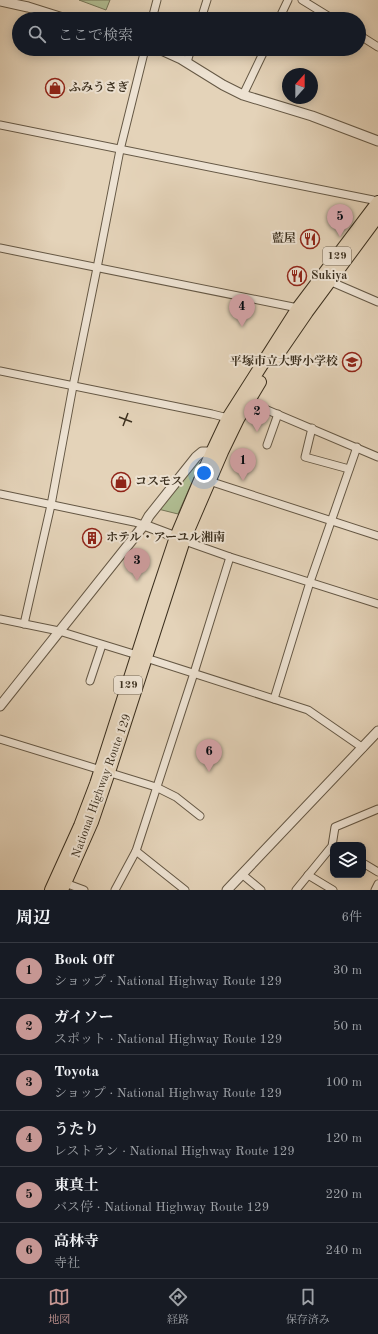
<!DOCTYPE html>
<html lang="ja">
<head>
<meta charset="utf-8">
<style>
	body { margin:0; font-family:"Old Standard TT","Noto Serif JP",serif; background:#20242c; color:#f1f3f6 }
	.controls { position:absolute; right:12px; bottom:12px; display:grid; overflow:hidden; border-radius:8px; box-shadow:0 2px 10px #0003 }
	.controls button { width:36px; height:36px; display:grid; place-items:center; padding:0; border:0; border-bottom:1px solid #363941; background:#171b24; color:#f1f3f6; font:20px sans-serif }
	.compass { position:absolute; left:282px; top:68px; width:36px; height:36px; border-radius:50%; background:#171b24; box-shadow:0 2px 10px #0003; rotate:21deg }
	.you { position:absolute; left:204px; top:473px; width:14px; height:14px; margin:-10px; border:3px solid #fff; border-radius:50%; background:#1a73e8; box-shadow:0 0 0 6px #1a73e833 }
	.badge { display:grid; place-items:center; width:26px; height:26px; border-radius:50%; background:#c59692; color:#111; font-size:13px; font-weight:700 }
	.pin { position:absolute; translate:-50% -33px; filter:drop-shadow(0 1px 2px #0008) }
	.pin::after { content:''; position:absolute; top:21px; width:14px; height:12px; background:inherit; clip-path:polygon(0 0,100% 0,50% 100%) }
	.list { margin:0; padding:0; list-style:none }
	h2 { display:flex; justify-content:space-between; align-items:center; height:52px; margin:0; padding:0 16px; font-size:17px }
	h2 small { font-size:13px; font-weight:400; color:#9ea1a6 }
	.list li { display:grid; grid-template-columns:26px 1fr auto; gap:12px; align-items:center; box-sizing:border-box; height:56px; padding:0 16px; border-top:1px solid #363941 }
	.list b { display:block; font-size:15px; white-space:nowrap }
	.list p { margin:0; font-size:13px; white-space:nowrap; color:#9ea1a6 }
	.list em { font-size:13px; font-style:normal; color:#9ea1a6 }
	.icon { flex:none; width:22px; height:22px; fill:none; stroke:currentColor; stroke-width:2; stroke-linecap:round; stroke-linejoin:round }
	.map { position:relative; flex:none; width:378px; height:890px; overflow:hidden }
	.search { position:absolute; background:#171b24; box-shadow:0 2px 10px #0003; left:12px; right:12px; top:12px; height:44px; display:flex; align-items:center; gap:10px; box-sizing:border-box; padding:0 14px; border-radius:22px; color:#9ea1a6; font-size:15px }
	.sheet { height:388px; background:#171b24 }
	nav { display:flex; justify-content:space-around; align-items:center; box-sizing:border-box; height:56px; border-top:1px solid #363941; background:#171b24; font-size:11px; color:#9ea1a6 }
	nav a { display:grid; justify-items:center; gap:2px }
	nav .on { color:#c59692 }
	.map>svg:first-child { display:block }
</style>
</head>
<body>
<div class="map">
<svg width="378" height="890" viewBox="0 0 378 890">
	<rect width="100%" height="100%" fill="#e4d3b9"/>
	<filter id="stains"><feTurbulence type="fractalNoise" baseFrequency=".005" numOctaves="4"/><feColorMatrix values="0 0 0 0 .2 0 0 0 0 .09 0 0 0 0 .02 0 0 0 .5 -.17"/></filter>
	<radialGradient id="worn" r=".72"><stop offset=".6" stop-color="#630" stop-opacity="0"/><stop offset="1" stop-color="#630" stop-opacity=".3"/></radialGradient>
	<g fill="#b0bd92" stroke="#767658">
		<path d="M79 0H110L106 10Z"/>
		<path d="M198 461 200 464 178 514 158 509Z"/>
	</g>
	<g fill="none" stroke-linecap="round" stroke-linejoin="round">
		<defs>
			<g id="minor">
				<path d="M302 0 333 19"/>
				<path d="M152 19 157 0"/>
				<path d="M201 19 207 0"/>
				<path d="M279 19 288 0"/>
				<path d="M359 35 378 47"/>
				<path d="M187 62 191 49"/>
				<path d="M243 95 265 49"/>
				<path d="M0 125 373 200"/>
				<path d="M0 248 298 308"/>
				<path d="M327 280 378 302"/>
				<path d="M0 371 212 414 228 418"/>
				<path d="M246 401 378 457"/>
				<path d="M312 428 305 457 349 469"/>
				<path d="M267 445 278 414"/>
				<path d="M206 480 378 536"/>
				<path d="M0 494 134 522 144 525"/>
				<path d="M182 540 230 557 378 604"/>
				<path d="M0 619 59 631 137 655"/>
				<path d="M24 624 51 505 73 386 97 268 120 150 145 49"/>
				<path d="M146 658 308 710 363 748"/>
				<path d="M90 681 102 645"/>
				<path d="M274 699 310 582 357 447"/>
				<path d="M0 739 156 787 176 797 200 816"/>
				<path d="M136 851 185 890"/>
				<path d="M363 863 378 872"/>
				<path d="M243 875 261 890"/>
				<path d="M308 875 333 890"/>
				<path d="M65 883 84 890"/>
				<path d="M115 890 136 851 194 673 230 557"/>
				<path d="M296 890 332 846 335 827 378 809"/>
				<path d="M375 890 378 884"/>
			</g>
			<g id="tertiary">
				<path d="M0 1 28 7 66 19"/>
				<path d="M159 49 181 59 223 85 243 95 312 116 378 141"/>
				<path d="M144 525 176 537"/>
				<path d="M0 706 144 525 149 516 196 457 202 452H212"/>
				<path d="M227 890 378 731"/>
			</g>
			<g id="trunk">
				<path d="M274 360 307 312 378 216"/>
				<path d="M51 890 80 826 96 784 155 600 176 537 212 452 228 418 298 308 378 202"/>
				<path d="M62 890 92 822 109 772 184 540 222 452 238 419 260 382"/>
			</g>
		</defs>
		<use href="#minor" stroke="#655845" stroke-width="9"/>
		<use href="#tertiary" stroke="#655845" stroke-width="11"/>
		<use href="#trunk" stroke="#3b2f1e" stroke-width="14"/>
		<use href="#minor" stroke="#ede2d2" stroke-width="7"/>
		<use href="#tertiary" stroke="#ede2d2" stroke-width="9"/>
		<use href="#trunk" stroke="#e4d3b9" stroke-width="12"/>
	</g>
	<path fill="none" stroke="#3b2f1e" stroke-width="1.5" d="M119 417 132 422M123 426 128 413"/>
	<defs>
		<symbol id="shop-ring" viewBox="-11 -11 22 22"><circle r="9.5" fill="#ede2d2" stroke="#8f2418" stroke-width="1.5"/><path d="M-5-2.5h2.3a2.7 3.5 0 0 1 5.4 0H5L5.5 6h-11ZM-1.5-2.5h3a1.5 2.3 0 0 0-3 0Z" fill="#8f2418"/></symbol>
		<symbol id="restaurant-ring" viewBox="-11 -11 22 22"><circle r="9.5" fill="#ede2d2" stroke="#8f2418" stroke-width="1.5"/><path d="M-5-6h1v4h1v-4h1v4h1v-4h1v5L-1.5 .5V6h-2V.5L-5-1ZM5-6V6H3V1.5H1.5Q1.5-4 5-6Z" fill="#8f2418"/></symbol>
		<symbol id="school-ring" viewBox="-11 -11 22 22"><circle r="9.5" fill="#ede2d2" stroke="#8f2418" stroke-width="1.5"/><path d="M0-5L7-2L0 1L-7-2ZM-4 1L0 2.5L4 1V4Q0 6-4 4Z" fill="#8f2418"/></symbol>
		<symbol id="building-ring" viewBox="-11 -11 22 22"><circle r="9.5" fill="#ede2d2" stroke="#8f2418" stroke-width="1.5"/><path d="M-4-6H4V6H1V3H-1V6H-4ZM-2.5-4.3h1.7v1.8h-1.7ZM.8-4.3h1.7v1.8H.8ZM-2.5-1h1.7V.8h-1.7ZM.8-1h1.7V.8H.8Z" fill="#8f2418"/></symbol>
	</defs>
	<g fill-rule="evenodd">
		<use href="#shop-ring" x="44" y="77" width="22" height="22"/>
		<use href="#restaurant-ring" x="299" y="228" width="22" height="22"/>
		<use href="#restaurant-ring" x="286" y="265" width="22" height="22"/>
		<use href="#school-ring" x="341" y="351" width="22" height="22"/>
		<use href="#shop-ring" x="110" y="471" width="22" height="22"/>
		<use href="#building-ring" x="81" y="527" width="22" height="22"/>
	</g>
	<g text-anchor="middle" dominant-baseline="central" stroke-width="4" stroke-linejoin="round" paint-order="stroke">
		<g fill="#ede2d2" stroke="#706554" stroke-width="1">
			<rect x="323" y="247" width="28" height="18" rx="3"/>
			<rect x="114" y="676" width="28" height="18" rx="3"/>
		</g>
		<g font-size="11" font-weight="bold" fill="#3b2f1e">
			<text x="337" y="256">129</text>
			<text x="128" y="685">129</text>
		</g>
		<g font-size="12" font-weight="bold" fill="#3b2f1e" stroke="#ede2d2" text-anchor="start">
			<text x="69" y="88">ふみうさぎ</text>
			<text x="296" y="239" text-anchor="end">藍屋</text>
			<text x="311" y="276">Sukiya</text>
			<text x="338" y="362" text-anchor="end">平塚市立大野小学校</text>
			<text x="135" y="482">コスモス</text>
			<text x="106" y="538">ホテル・アーユル湘南</text>
		</g>
		<g font-size="12" fill="#3b2f1e" stroke="#ede2d2">
			<text transform="translate(102 786) rotate(-70)">National Highway Route 129</text>
		</g>
	</g>
	<rect width="100%" height="100%" filter="url(#stains)"/>
	<rect width="100%" height="100%" fill="url(#worn)"/>
</svg>
<div class="controls">
<button><svg class="icon" aria-label="layers" viewBox="0 0 24 24"><path d="M12 4l9 5-9 5-9-5zM3 14l9 5 9-5"/></svg></button>
</div>
<svg class="compass" viewBox="-18 -18 36 36"><path d="M0-13l5 13h-10z" fill="#e53935"/><path d="M0 13l5-13h-10z" fill="#9ea1a6"/></svg>
<div class="you"></div>
<div class="pin badge" style="left:243px;top:481px">1</div>
<div class="pin badge" style="left:257px;top:432px">2</div>
<div class="pin badge" style="left:137px;top:581px">3</div>
<div class="pin badge" style="left:242px;top:327px">4</div>
<div class="pin badge" style="left:340px;top:237px">5</div>
<div class="pin badge" style="left:209px;top:772px">6</div>
<div class="search"><svg class="icon" aria-label="search" viewBox="0 0 24 24"><circle cx="10" cy="10" r="6"/><path d="M15 15l6 6"/></svg>ここで検索</div>
</div>
<section class="sheet">
<h2>周辺<small>6件</small></h2>
<ul class="list">
<li><span class="badge">1</span><div><b>Book Off</b><p>ショップ · National Highway Route 129</p></div><em>30 m</em></li>
<li><span class="badge">2</span><div><b>ガイソー</b><p>スポット · National Highway Route 129</p></div><em>50 m</em></li>
<li><span class="badge">3</span><div><b>Toyota</b><p>ショップ · National Highway Route 129</p></div><em>100 m</em></li>
<li><span class="badge">4</span><div><b>うたり</b><p>レストラン · National Highway Route 129</p></div><em>120 m</em></li>
<li><span class="badge">5</span><div><b>東真土</b><p>バス停 · National Highway Route 129</p></div><em>220 m</em></li>
<li><span class="badge">6</span><div><b>高林寺</b><p>寺社</p></div><em>240 m</em></li>
</ul>
</section>
<nav>
<a class="on"><svg class="icon" aria-label="map" viewBox="0 0 24 24"><path d="M3 6l6-2 6 2 6-2v14l-6 2-6-2-6 2zM9 4v14M15 6v14"/></svg>地図</a>
<a><svg class="icon" aria-label="directions" viewBox="0 0 24 24"><path d="M12 3l9 9-9 9-9-9zM9 14v-3h6M13 9l2 2-2 2"/></svg>経路</a>
<a><svg class="icon" aria-label="saved" viewBox="0 0 24 24"><path d="M7 4h10v16l-5-4-5 4z"/></svg>保存済み</a>
</nav>
</body>
</html>
